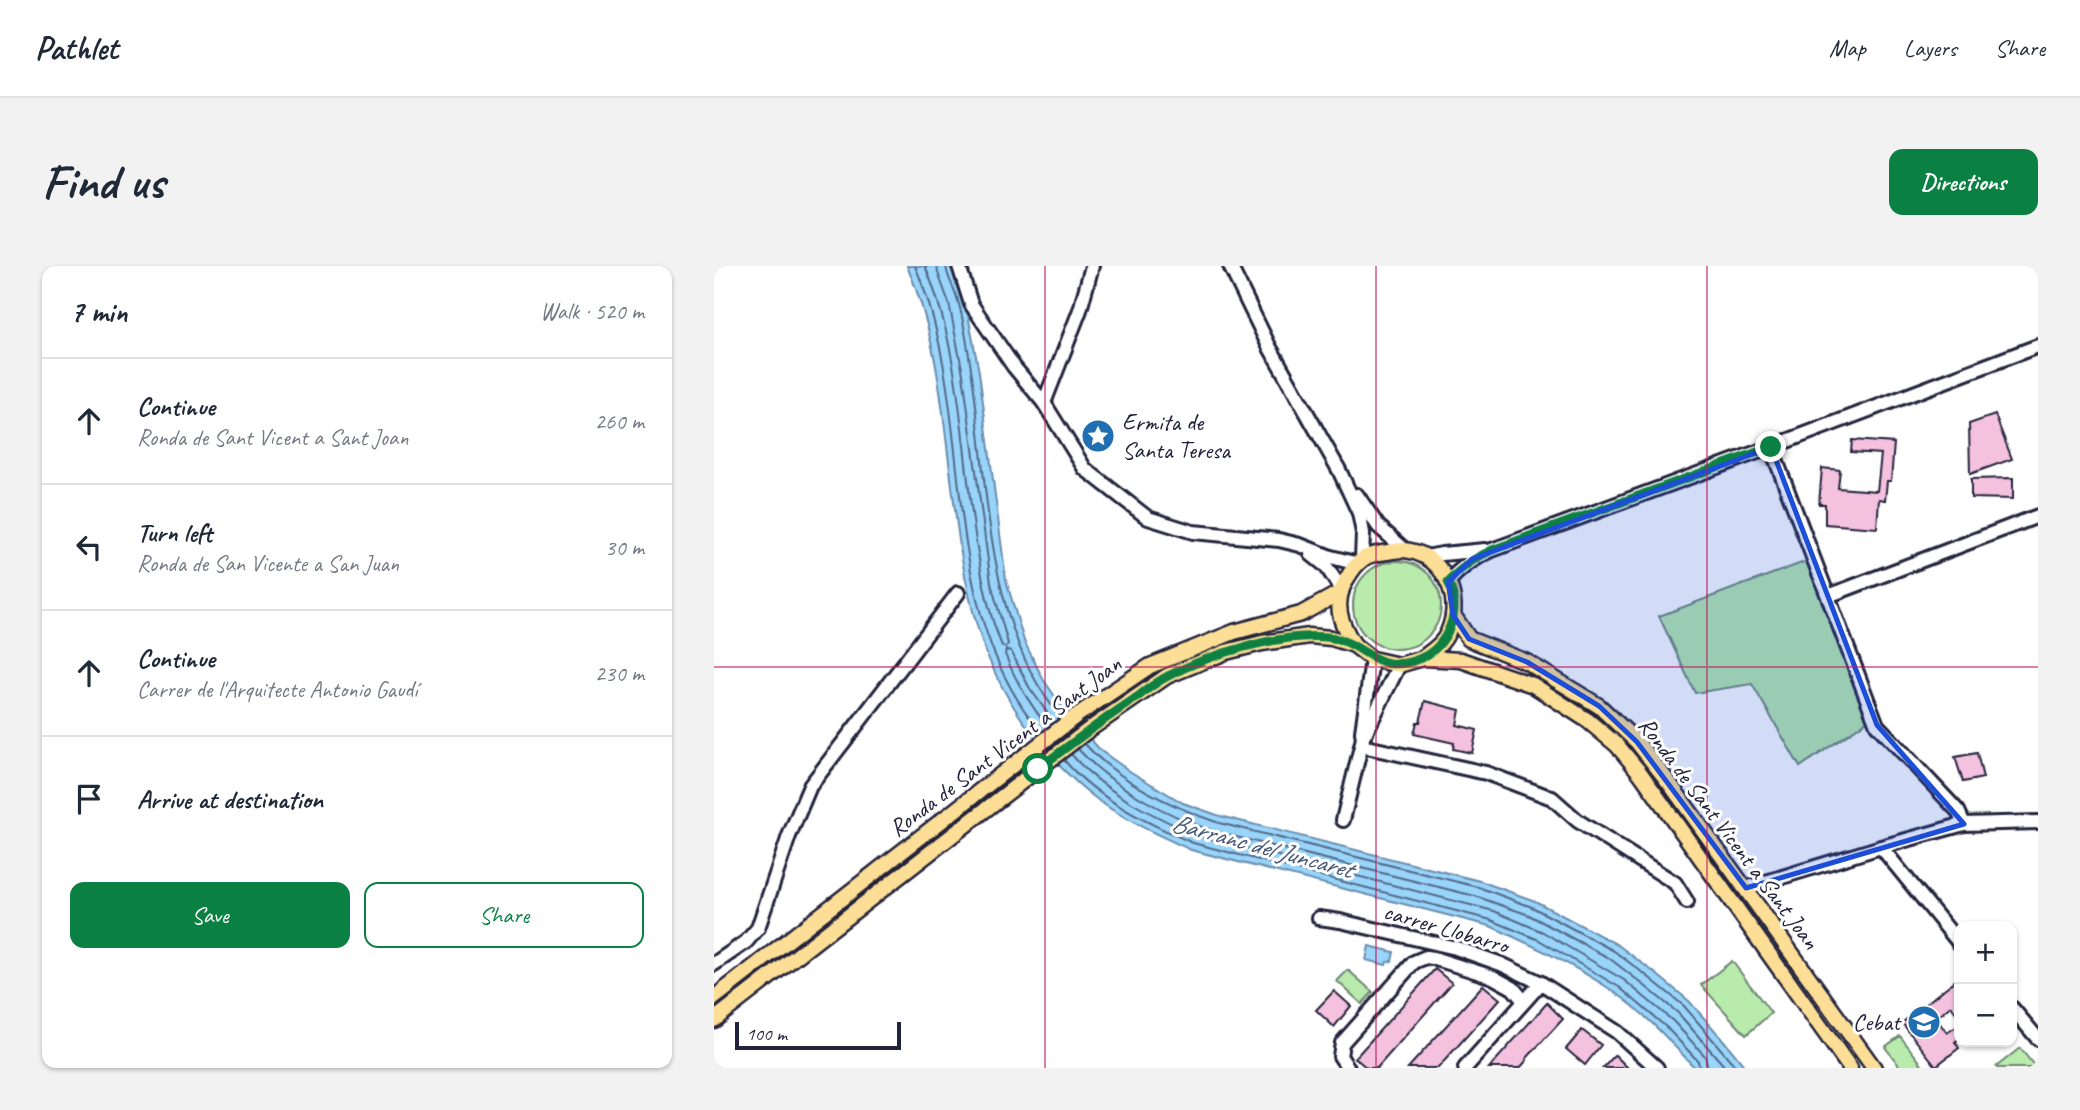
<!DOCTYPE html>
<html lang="en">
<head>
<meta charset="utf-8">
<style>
	body { margin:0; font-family:Caveat,sans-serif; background:#f2f2f3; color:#1f2937 }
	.controls { position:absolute; right:21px; bottom:21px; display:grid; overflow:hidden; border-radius:14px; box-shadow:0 2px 5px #0004 }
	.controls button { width:63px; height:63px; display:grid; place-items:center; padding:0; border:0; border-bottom:2px solid #e0e1e3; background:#fff; color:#1f2937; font:35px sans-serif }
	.scale { position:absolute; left:21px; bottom:18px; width:166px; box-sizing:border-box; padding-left:7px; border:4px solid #22223b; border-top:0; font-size:19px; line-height:24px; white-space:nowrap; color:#22223b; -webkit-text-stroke:5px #fff; paint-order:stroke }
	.stop { position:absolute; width:21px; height:21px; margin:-16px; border:5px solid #0b8043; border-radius:50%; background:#fff }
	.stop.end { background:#0b8043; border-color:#fff; box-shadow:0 2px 7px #0008 }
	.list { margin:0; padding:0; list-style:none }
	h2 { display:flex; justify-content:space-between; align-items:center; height:91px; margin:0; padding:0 28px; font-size:30px }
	h2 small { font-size:23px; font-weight:400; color:#747a83 }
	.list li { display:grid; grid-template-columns:46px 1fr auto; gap:21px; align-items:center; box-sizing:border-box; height:126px; padding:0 28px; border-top:2px solid #e0e1e3 }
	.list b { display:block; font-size:26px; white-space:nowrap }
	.list p { margin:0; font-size:23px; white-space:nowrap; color:#747a83 }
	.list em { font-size:23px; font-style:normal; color:#747a83 }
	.actions { display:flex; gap:14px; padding:21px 28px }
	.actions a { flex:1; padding:16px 0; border:2px solid #0b8043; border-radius:14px; text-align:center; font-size:24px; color:#0b8043 }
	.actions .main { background:#0b8043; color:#fff }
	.icon { flex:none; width:38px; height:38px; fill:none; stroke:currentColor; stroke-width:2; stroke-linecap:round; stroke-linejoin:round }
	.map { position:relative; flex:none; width:1324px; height:802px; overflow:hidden; border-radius:14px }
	header { display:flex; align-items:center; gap:42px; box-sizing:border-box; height:98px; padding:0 35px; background:#fff; border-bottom:2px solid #e0e1e3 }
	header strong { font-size:33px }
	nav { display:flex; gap:38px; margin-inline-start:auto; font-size:24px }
	.intro { display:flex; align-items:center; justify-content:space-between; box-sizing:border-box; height:168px; padding:0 42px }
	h1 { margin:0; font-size:49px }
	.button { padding:18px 32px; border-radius:14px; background:#0b8043; color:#fff; font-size:24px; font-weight:700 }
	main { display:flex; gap:42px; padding:0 42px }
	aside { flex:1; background:#fff; border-radius:14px; box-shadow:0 2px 5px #0004 }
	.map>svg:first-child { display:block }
</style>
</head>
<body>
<header>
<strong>Pathlet</strong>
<nav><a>Map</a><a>Layers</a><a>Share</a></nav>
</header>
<div class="intro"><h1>Find us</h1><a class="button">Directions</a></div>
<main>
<aside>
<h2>7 min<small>Walk · 520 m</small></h2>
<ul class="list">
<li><svg class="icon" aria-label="ahead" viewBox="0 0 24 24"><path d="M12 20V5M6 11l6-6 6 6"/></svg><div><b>Continue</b><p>Ronda de Sant Vicent a Sant Joan</p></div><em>260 m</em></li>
<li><svg class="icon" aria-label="left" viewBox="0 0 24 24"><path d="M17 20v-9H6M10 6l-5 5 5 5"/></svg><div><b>Turn left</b><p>Ronda de San Vicente a San Juan</p></div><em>30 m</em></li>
<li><svg class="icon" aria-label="ahead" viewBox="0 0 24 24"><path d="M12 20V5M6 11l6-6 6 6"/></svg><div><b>Continue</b><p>Carrer de l'Arquitecte Antonio Gaudí</p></div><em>230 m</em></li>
<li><svg class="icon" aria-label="arrive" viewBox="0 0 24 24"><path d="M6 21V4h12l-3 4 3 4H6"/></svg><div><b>Arrive at destination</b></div></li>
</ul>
<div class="actions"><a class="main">Save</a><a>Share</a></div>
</aside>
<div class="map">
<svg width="1324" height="802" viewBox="0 0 1324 802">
	<rect width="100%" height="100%" fill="#fff"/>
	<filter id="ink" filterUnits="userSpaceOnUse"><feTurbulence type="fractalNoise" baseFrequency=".0143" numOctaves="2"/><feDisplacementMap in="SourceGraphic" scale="14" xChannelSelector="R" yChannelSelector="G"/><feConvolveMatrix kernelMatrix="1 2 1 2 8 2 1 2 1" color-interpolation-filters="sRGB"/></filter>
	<g filter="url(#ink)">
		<g fill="#b9ebac" stroke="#6e8674" stroke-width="2">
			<circle cx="683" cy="339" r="44"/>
			<path d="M1093 295 1153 455 1086 501 1038 418 981 427 945 350Z"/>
			<path d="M1018 695 1057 747 1032 769 987 719Z"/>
			<path d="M634 704 659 726 648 738 623 715Z"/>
			<path d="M1186 770 1210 801 1209 802H1187L1171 781Z"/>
			<path d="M1306 782 1322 802H1283L1282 801Z"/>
		</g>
		<g fill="#99d4fa" stroke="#698dae" stroke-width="2">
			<path d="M193 0H237L251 33 265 106 292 314 310 375 329 413 349 442 387 485 417 506 469 537 506 550 766 615 821 635 904 679 941 707 975 735 1011 776 1032 802H981C956 775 930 746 899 725 860 699 818 679 776 660L477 584C442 568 405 552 375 527 325 486 283 426 264 363 246 304 241 241 233 180 226 119 218 57 193 0Z"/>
			<path d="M655 680 680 686 678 695 673 696 672 699 652 694Z"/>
		</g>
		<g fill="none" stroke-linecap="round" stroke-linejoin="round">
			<g stroke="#526987" stroke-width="2">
				<path d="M201 0C265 147 218 338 327 466"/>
				<path d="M211 0C250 92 247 196 265 293 270 323 276 352 288 380L291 382 294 378 277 317 249 108 235 37 224 7 223 0"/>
				<path d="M232 0C233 12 241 23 244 35 251 58 254 85 258 109 274 217 272 365 347 451"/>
				<path d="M334 461C316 439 301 414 291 388L292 384 297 385 315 421 340 456"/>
				<path d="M371 478C404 515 458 541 505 557L764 621 818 641 900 685 937 713 970 740 1023 802"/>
				<path d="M364 483C398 521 454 550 502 566L761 630 815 649 895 692 931 720 964 747 1012 802"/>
				<path d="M357 488C389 526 438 549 482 569L780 645 829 666 910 714 959 755 991 790 994 802"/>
				<path d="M350 494C383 533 433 557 479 577L777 654 825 674 905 721 952 761 984 795 985 802"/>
			</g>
		</g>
		<g fill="#f4c1df" stroke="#22223b" stroke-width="2">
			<path d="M1281 149 1298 193 1256 208 1255 158Z"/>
			<path d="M1138 174 1180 177 1177 215H1173L1171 234 1165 233 1163 262 1111 258V238H1105L1108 202 1126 204 1124 222 1163 225 1167 188 1137 186Z"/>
			<path d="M1299 212V233L1257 232V213Z"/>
			<path d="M711 435 746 444 743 459 763 464 758 487 739 483 740 477 700 468 703 456H706Z"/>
			<path d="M1263 487 1269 512 1249 516 1241 491Z"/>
			<path d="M721 703 738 717 663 802H653L641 792Z"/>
			<path d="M1245 711V751L1237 740 1222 752 1233 767 1245 759V773L1241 776 1245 782 1222 800 1188 757Z"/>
			<path d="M769 719 786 733 724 802H694Z"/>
			<path d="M620 725 637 740 620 761 602 744Z"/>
			<path d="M833 737 849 753 812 793 813 794 806 802H775Z"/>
			<path d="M868 764 887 779 871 799 852 783Z"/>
			<path d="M901 789 914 802H889Z"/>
		</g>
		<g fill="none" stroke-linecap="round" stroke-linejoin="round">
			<defs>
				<g id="minor">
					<path d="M245 0 257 38 300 101 330 137 371 203 434 252 479 266 565 274 586 279 617 291 644 298"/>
					<path d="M516 0 555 80 625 204 645 247 649 267 648 293"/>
					<path d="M330 137 366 44 378 0"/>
					<path d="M1057 181 1163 459 1244 545 1250 558"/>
					<path d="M643 229 664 260 691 284"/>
					<path d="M597 288 612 300 627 323"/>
					<path d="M712 291 728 288 771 284"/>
					<path d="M734 316C747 301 760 292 778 284L1057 181 1324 80"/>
					<path d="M1114 330 1324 250"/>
					<path d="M651 468 685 399"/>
					<path d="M648 480 772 507 838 532 864 555 961 617 973 636"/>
					<path d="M629 554 649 472 648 466 658 393"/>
					<path d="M1167 581 1245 677"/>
					<path d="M1032 622 1167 581 1250 558 1324 556"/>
					<path d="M605 652 626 655 742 682 787 698 827 717 903 766 943 802"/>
					<path d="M0 698 32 676 44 662 75 570 96 520 244 327"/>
					<path d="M1298 742 1324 773"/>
					<path d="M634 802 626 790 628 777 700 696 712 691 719 692 779 711 799 722 810 735"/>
					<path d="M751 802 827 717"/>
				</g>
				<g id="major">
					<path d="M739 349 755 373 813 396 885 440 923 476 956 518 1160 802"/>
					<path d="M640 379C626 357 619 338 632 314 636 307 642 298 649 293 656 288 666 287 674 286 679 285 685 284 690 284 723 287 743 319 739 350 737 360 733 371 726 378 721 383 715 387 709 392"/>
					<path d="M0 732 362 450 436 400 520 366 587 348 627 326"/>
					<path d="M0 754 373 465 453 410 512 386 548 377 595 370 617 372 640 379 658 393 685 399 709 392 747 394 819 419 873 454 903 479 927 508 1136 802"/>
				</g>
			</defs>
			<use href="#minor" stroke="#22223b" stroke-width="18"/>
			<use href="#major" stroke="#22223b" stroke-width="19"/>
			<use href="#minor" stroke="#fff" stroke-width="12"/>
			<use href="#major" stroke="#fdde96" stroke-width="14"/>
		</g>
	</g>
	<g fill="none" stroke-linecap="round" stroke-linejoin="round" filter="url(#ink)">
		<path stroke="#0b8043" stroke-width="9" d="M324 503C355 479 386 456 419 434 430 426 442 416 454 410 496 388 566 367 613 371 652 375 662 412 707 392 734 381 749 342 734 316 747 301 760 292 778 284L1057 181"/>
	</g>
	<path fill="#1d4ed8" fill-opacity="0.2" stroke="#1d4ed8" stroke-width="5" stroke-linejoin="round" d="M1057 181 1163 459 1250 558 1032 622 923 476 885 440 813 396 755 373 739 349 734 316 758 293Z"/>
	<path fill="none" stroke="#c2185b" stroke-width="2" stroke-opacity="0.55" d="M331 0V802M662 0V802M993 0V802M0 401H1324"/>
	<defs>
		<symbol id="sight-disc" viewBox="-11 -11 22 22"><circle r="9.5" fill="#1f6fb2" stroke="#fff"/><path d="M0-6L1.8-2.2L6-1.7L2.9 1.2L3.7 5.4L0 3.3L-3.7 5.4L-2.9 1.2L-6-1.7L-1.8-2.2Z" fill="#fff"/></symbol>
		<symbol id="school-disc" viewBox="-11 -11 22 22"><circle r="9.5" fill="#1f6fb2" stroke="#fff"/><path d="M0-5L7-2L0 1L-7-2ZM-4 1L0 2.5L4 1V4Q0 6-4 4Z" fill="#fff"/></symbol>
	</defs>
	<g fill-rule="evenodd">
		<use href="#sight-disc" x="365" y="151" width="38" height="38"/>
		<use href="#school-disc" x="1191" y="737" width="38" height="38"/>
	</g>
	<g text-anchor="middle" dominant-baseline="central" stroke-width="6" stroke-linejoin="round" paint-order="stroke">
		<g font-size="24" fill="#22223b" stroke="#fff" text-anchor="start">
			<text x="408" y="156">Ermita de<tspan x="408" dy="28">Santa Teresa</tspan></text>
			<text x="1186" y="756" text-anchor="end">Cebat</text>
		</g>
		<g font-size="24" fill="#22223b" stroke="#fff">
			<text transform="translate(291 480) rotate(-37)">Ronda de Sant Vicent a Sant Joan</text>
			<text transform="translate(1015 567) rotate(53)">Ronda de Sant Vicent a Sant Joan</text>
			<text transform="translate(732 662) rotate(16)">carrer Llobarro</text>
		</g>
		<g font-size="26" font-style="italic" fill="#465774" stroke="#fff">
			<text transform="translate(548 580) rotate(15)">Barranc del Juncaret</text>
		</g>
	</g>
</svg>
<div class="controls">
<button>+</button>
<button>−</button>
</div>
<div class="scale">100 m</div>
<div class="stop" style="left:324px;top:503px"></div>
<div class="stop end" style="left:1057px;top:181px"></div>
</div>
</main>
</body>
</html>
